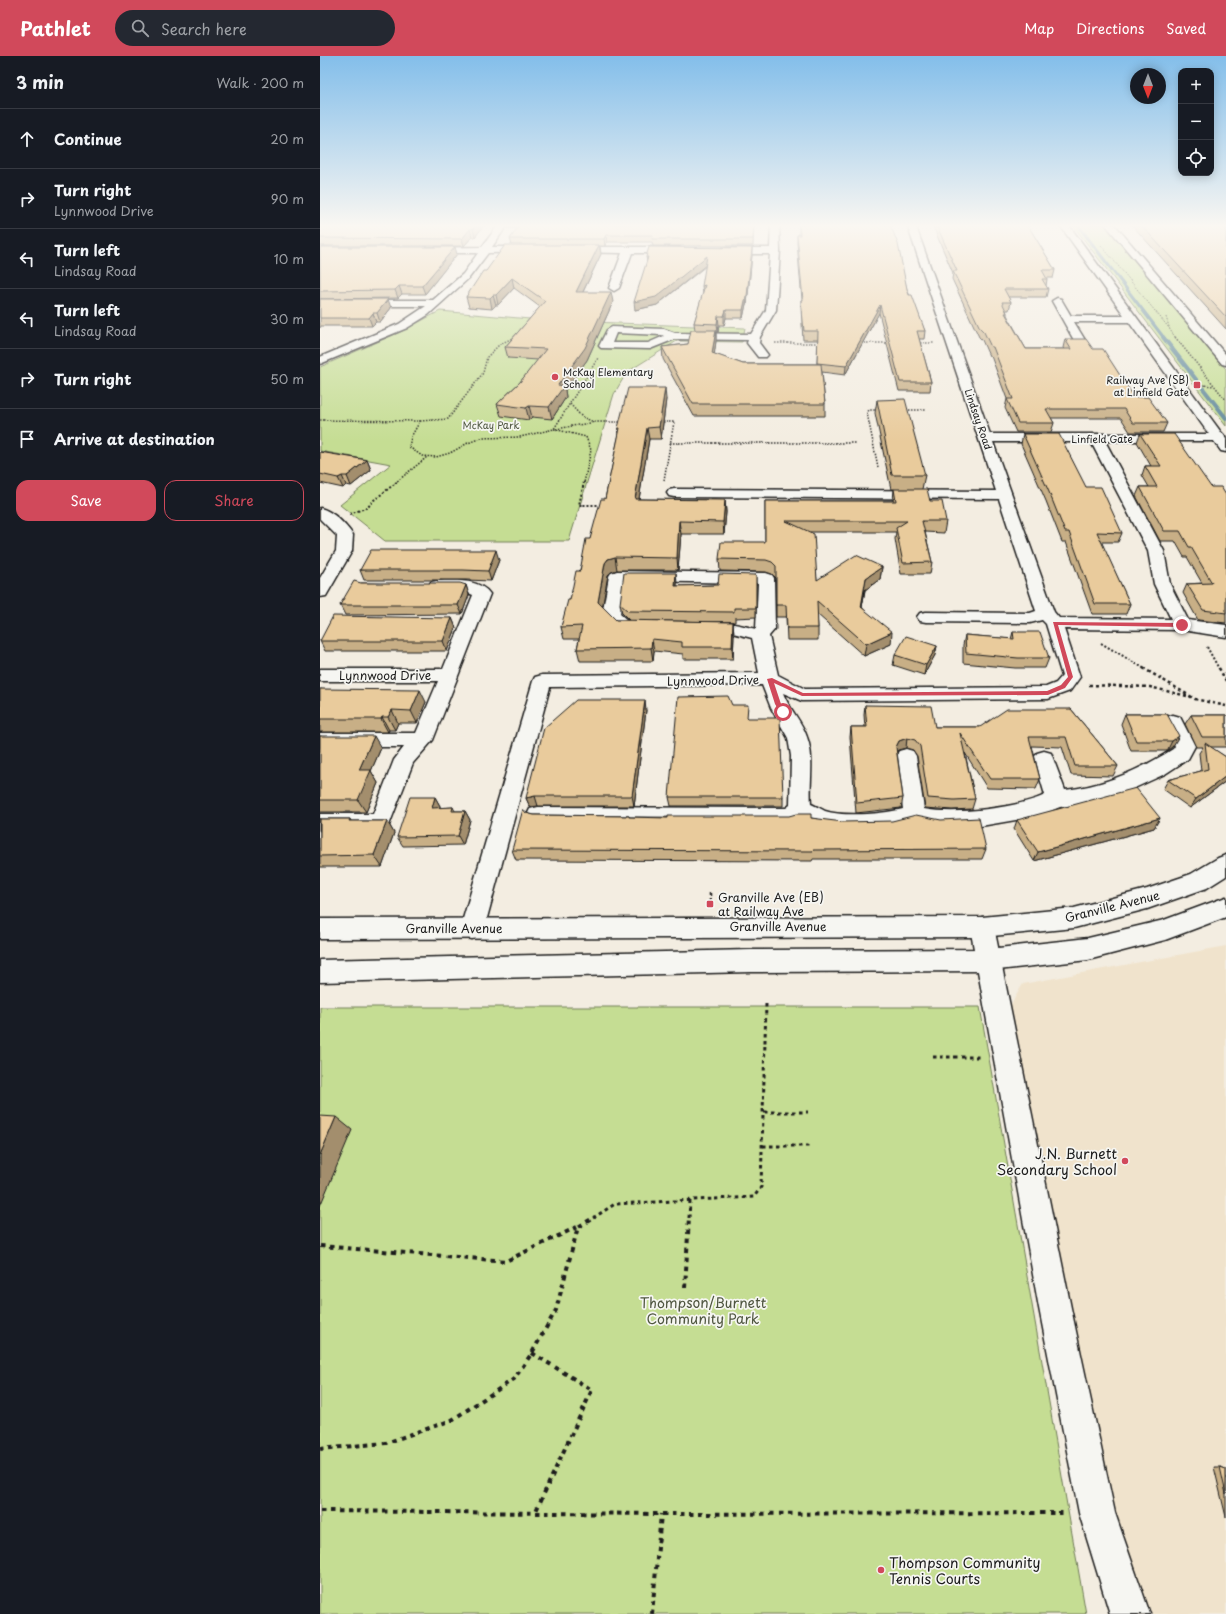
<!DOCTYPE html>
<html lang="en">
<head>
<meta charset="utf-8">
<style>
	body { margin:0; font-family:"Playpen Sans",sans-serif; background:#242831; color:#f1f3f6 }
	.controls { position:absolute; right:12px; top:12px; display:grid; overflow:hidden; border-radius:8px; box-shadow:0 2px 10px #0003 }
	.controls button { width:36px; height:36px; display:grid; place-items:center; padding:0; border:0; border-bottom:1px solid #363941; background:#171b24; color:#f1f3f6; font:20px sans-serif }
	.compass { position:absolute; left:810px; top:12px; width:36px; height:36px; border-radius:50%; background:#171b24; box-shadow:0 2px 10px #0003; rotate:180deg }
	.stop { position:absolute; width:12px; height:12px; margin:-9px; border:3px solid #d1495b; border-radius:50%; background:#fff }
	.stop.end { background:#d1495b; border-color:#fff; box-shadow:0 1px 4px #0008 }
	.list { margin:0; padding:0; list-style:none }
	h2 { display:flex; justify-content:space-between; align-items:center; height:52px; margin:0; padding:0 16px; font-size:17px }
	h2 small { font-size:13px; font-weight:400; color:#9ea1a6 }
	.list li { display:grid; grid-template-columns:26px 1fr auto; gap:12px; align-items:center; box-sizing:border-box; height:60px; padding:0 16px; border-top:1px solid #363941 }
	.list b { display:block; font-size:15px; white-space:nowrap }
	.list p { margin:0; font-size:13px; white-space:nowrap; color:#9ea1a6 }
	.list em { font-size:13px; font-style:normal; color:#9ea1a6 }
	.actions { display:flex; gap:8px; padding:12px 16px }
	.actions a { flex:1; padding:9px 0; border:1px solid #d1495b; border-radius:12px; text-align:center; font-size:14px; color:#d1495b }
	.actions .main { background:#d1495b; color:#fff }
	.icon { flex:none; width:22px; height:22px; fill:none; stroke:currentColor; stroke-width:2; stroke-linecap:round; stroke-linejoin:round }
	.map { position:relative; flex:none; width:906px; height:1558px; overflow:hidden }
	header { display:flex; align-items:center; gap:24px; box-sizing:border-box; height:56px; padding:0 20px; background:#d1495b; color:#fff }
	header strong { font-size:19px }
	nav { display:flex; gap:22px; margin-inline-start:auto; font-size:14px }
	.search { width:280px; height:36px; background:#242831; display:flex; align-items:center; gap:10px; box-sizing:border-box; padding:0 14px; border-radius:22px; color:#9ea1a6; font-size:15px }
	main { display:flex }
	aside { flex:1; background:#171b24 }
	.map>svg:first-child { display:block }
</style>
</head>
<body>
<header>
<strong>Pathlet</strong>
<div class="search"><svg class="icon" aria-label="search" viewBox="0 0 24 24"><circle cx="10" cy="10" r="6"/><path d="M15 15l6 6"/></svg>Search here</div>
<nav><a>Map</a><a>Directions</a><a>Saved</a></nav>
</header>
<main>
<aside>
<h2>3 min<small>Walk · 200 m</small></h2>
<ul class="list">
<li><svg class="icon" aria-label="ahead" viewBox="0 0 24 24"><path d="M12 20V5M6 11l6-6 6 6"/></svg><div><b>Continue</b></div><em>20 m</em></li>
<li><svg class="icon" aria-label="right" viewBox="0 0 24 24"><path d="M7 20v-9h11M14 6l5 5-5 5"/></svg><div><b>Turn right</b><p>Lynnwood Drive</p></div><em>90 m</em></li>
<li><svg class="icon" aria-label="left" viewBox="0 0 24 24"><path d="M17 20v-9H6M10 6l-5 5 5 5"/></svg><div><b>Turn left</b><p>Lindsay Road</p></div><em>10 m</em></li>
<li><svg class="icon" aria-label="left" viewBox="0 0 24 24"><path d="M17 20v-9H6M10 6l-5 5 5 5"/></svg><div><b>Turn left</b><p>Lindsay Road</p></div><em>30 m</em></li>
<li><svg class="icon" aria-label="right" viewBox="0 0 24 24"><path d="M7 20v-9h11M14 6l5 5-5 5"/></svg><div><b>Turn right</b></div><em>50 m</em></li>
<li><svg class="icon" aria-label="arrive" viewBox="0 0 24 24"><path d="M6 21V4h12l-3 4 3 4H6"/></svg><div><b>Arrive at destination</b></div></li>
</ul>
<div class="actions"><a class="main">Save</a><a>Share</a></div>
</aside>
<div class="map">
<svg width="906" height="1558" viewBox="0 0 906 1558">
	<rect width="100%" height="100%" fill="#f3ede1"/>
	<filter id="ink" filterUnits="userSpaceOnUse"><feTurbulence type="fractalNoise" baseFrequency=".025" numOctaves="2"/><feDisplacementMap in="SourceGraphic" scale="8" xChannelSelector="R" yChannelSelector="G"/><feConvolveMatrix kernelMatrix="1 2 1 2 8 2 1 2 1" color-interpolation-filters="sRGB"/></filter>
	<g filter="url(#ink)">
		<path fill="#f0e3cc" d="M906 890V1558H789L679 968 703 928Z"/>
		<g fill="#c5dd93" stroke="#707c58">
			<path d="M752 168H787L906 313V370Z"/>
			<path d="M120 255 221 264 425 272 422 286 357 285 307 316 294 338 249 485H65L20 449 71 408 0 395V311L78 277Z"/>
			<path d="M0 951H660L766 1558H0Z"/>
		</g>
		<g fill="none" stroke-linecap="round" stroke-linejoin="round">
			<path stroke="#5f8799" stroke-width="3" d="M757 168 844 282"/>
			<path stroke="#5f8799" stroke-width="4" d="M843 281 906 362"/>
			<defs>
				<g id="minor">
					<path d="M179 168H188L172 191H211L216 194 214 196 168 197 149 222 108 259 87 272 0 308V301L79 268 106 250H0V244H113L143 218 158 197H107L102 194 104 192 162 191Z"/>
					<path d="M451 168H459L460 195 456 254 440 281 439 287 448 299 446 301H438L427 287 428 284 355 283 330 293 281 292 279 290 287 274 292 271 344 273 355 277 431 278 446 254 450 198H403L398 195 403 192H450ZM296 277 342 279 344 280 328 287H292Z"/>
					<path d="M587 168H595L670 378H903L905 381 903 384 898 385H785L844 495 850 528 868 564 906 569V581L862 574 744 573 760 621 750 635 728 643 482 645 463 637C469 653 482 665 487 681 495 702 489 726 491 748 496 750 501 753 505 755 523 761 564 758 583 753L576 700 579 695 586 693 593 695 596 700 604 753C634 759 697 752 725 739L714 702 717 697 724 695 731 697 745 734C784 730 820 714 853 693L855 690 843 666 846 661 853 659 860 661 875 690 868 703 845 718 808 735 763 748 740 751 718 760 661 770 618 772 594 767 570 773 522 774 503 771 482 763 469 768 218 767 210 765 207 759 210 753 218 751 466 752 470 749 471 700 468 682 451 652 442 629 230 631 164 873 161 880 152 883 143 880 140 873 213 625 215 621 222 619 439 617 432 582 413 577H384L378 576 375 572 378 568C397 563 417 568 436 573L438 527 304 525 300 558 309 566 330 567 333 571 330 575C311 580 294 576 282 559L289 520 291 517 297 515 446 517 452 519 454 522 455 573 449 580 458 619 485 633 726 631 736 627 742 620 726 568 722 564 710 567 606 566 600 565 597 561 600 557 606 556 710 557 716 555 679 443 354 441 349 440 347 437 349 434 354 433 676 435ZM673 386H771L828 495 834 528 851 563 739 562 734 556Z"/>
					<path d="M785 168H794L906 299V309L902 308Z"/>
					<path d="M251 191H359L364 194 359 197H312L299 232 294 235 289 232 302 197 248 196 246 194Z"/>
					<path d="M737 242 741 243 751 260H811L816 263 811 266H754L765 284 763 286H755L732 245Z"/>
					<path d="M0 452C13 455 25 468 33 479L32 495 6 540 0 541V522L16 495 17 480 0 463Z"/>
					<path d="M117 525C134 525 159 522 170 538L113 684 93 707 68 772 60 774H0V758H53L74 704 84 691H0V677H96L118 625H0V613H123L153 539 146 536 111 534 109 530 111 526Z"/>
					<path d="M662 861 670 864 674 871 751 1252 795 1457 830 1558H790L759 1457 719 1252 650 871 654 864Z"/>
				</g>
				<g id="major">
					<path d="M739 168H748L906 383V396L901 395Z"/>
					<path d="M906 799V820L887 832 827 853 754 872 662 881 0 883V863L662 861 754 852 827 833 871 818 898 802Z"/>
					<path d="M906 841V861L845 884 768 904 669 915 431 916 0 926V904L431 894 669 893 768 882 844 864Z"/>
				</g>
			</defs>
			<use href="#minor" stroke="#1c1c1c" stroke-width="3"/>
			<use href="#major" stroke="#1c1c1c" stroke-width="3"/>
			<g stroke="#1c1c1c" stroke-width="1" stroke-dasharray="1.5 1.5" stroke-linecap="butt">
				<path d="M781 189 849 272"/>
				<path d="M846 261 850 274 856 282"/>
			</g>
			<g stroke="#1c1c1c" stroke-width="1.5" stroke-dasharray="1.5 1.5" stroke-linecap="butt">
				<path d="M855 281 906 344"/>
				<path d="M455 287H500"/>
				<path d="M541 287H570"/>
				<path d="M597 287H614"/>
				<path d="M882 329 894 330"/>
				<path d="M250 348 262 361 274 366"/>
				<path d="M586 354H607"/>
				<path d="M0 364 100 365 91 381 89 391 102 400 116 401 130 397 148 387 161 382 200 381 234 373 278 302"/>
				<path d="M100 365 128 363 163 317 167 301 180 288 195 281"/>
				<path d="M340 366H355"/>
				<path d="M234 373 266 381 271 394 264 427"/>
				<path d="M236 373 275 366H301"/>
				<path d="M350 387H536"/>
				<path d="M558 411 547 357 549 354H559"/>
				<path d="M344 424 354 366"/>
				<path d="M75 427 107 401"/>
			</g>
			<g stroke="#1c1c1c" stroke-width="2" stroke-dasharray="2 2" stroke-linecap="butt">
				<path d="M264 426 259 449H281"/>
				<path d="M30 458 48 451 54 444 77 426"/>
				<path d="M781 587 825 613"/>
				<path d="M887 591 899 613"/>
			</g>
			<g stroke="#1c1c1c" stroke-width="2.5" stroke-dasharray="3 3" stroke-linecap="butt">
				<path d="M823 612 875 643 906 650"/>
				<path d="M899 612 906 625"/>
				<path d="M769 629 830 631 871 641"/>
				<path d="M390 837V848"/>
			</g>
			<g stroke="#1c1c1c" stroke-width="3" stroke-dasharray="3.5 3.5" stroke-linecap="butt">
				<path d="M613 1001H662"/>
				<path d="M444 1056H488"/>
				<path d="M443 1090H489"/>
				<path d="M273 1162 295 1148 434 1141 441 1131 446 948"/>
				<path d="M369 1162 370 1145"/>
			</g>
			<g stroke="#1c1c1c" stroke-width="4" stroke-dasharray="4.5 4.5" stroke-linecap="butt">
				<path d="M0 1190 186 1205 257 1171"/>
				<path d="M365 1232 369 1161"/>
				<path d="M212 1297 272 1334 215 1457"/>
				<path d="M0 1393 66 1387 132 1364 194 1323 212 1297 236 1254 258 1171 275 1161"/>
				<path d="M0 1455 341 1458 747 1457"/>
				<path d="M332 1558 341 1458"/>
			</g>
			<use href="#minor" fill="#f6f6f2" fill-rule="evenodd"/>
			<use href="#major" fill="#f6f6f2" fill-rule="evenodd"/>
		</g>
		<g fill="#c8af86" stroke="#1c1c1c">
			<path d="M0 168H165L155 181H152L144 190H0Z"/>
			<path d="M186 168H434L433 190H333L332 186H287L285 190H280L281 198 263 236 293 246 267 304 245 334 246 341 232 363 212 361 209 364 181 360 177 348 200 326 218 304 188 302 185 291 220 251 194 232 178 249H176L172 253 149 251 146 241 166 215 192 189 190 183 198 172H187Z"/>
			<path d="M479 168H570L587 233 605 275 604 283H599L611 326 610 335H579L559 257 525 319 502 316 505 348V360H374L343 303 342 291 368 288 375 274 374 267 383 238 386 210 337 249 315 254 327 206 326 201 432 199 427 248H426L423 262H406L404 269H399L398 276H396V285L394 298 423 308H497L498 284H483L481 252V244H482L477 187V179H479Z"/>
			<path d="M612 168H707L735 214 733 222H727V223L726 230 728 233 726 241H688L691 246 689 254H686L687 257V259L706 293H744L743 292 745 283 773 293 814 341 847 367 843 376H810L801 362H731L734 367 731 376H696L685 352 687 343 671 300H669L662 284 659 281 632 223 633 217Z"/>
			<path d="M811 168H906V273Z"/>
			<path d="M0 191 137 198 105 238H82L78 242 0 243Z"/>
			<path d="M0 243 71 252 60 266H56L52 270H1L0 272Z"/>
			<path d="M346 343 341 383H329L319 443 405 444 406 456 404 478H361L358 514H297L291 516 288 519 282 550 296 564H309L302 557 300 548 357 527V530L398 529 436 519V561L415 562V566L333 565 413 566 414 579 413 603H363V598L334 595 333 605H260L257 593 259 583H244L241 571 270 483 285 443 299 378 298 372Z"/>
			<path d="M557 344 605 419 602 433 610 445 626 465 624 477 605 476 612 506 610 518H581L575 483 576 476H490L497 524 562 511 560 523 545 534 542 551 571 588 544 600 497 558 498 572V584H467L466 561H456V522L452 518 446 516 400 515 399 503 445 486V445H573L574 433H571L555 357Z"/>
			<path d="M703 378 766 431 802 477 798 486H781L810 548 806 558H772L746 486H742L726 445 701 388Z"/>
			<path d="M820 378 891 431 906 439V567L878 564 863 537 867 528 882 527 867 501H864L855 485H840L816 440 820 431H829L822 419 825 410H831L817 386Z"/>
			<path d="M0 396 47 404 51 414 31 430 26 429 23 432 0 427Z"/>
			<path d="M179 504 171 525 146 524H44L40 514Z"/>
			<path d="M41 527 146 529 149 539 142 558 25 559 20 549Z"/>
			<path d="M132 562 136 572 127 595H5L0 585V584Z"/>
			<path d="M693 576 729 602 725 612H695L643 607V589L645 579 691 583Z"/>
			<path d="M617 590 615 599 604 619 573 609 575 599Z"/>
			<path d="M0 633 106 646 97 667H78L75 674H69L68 676H0Z"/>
			<path d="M412 649 428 662 463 741V750H351L349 741Z"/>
			<path d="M545 649 615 671H660L751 653 798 710 793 720 751 719 742 691 712 690 720 723 716 733 667 732 645 697 655 743 652 753 632 754 605 752 597 700 593 694 586 692 578 694 577 696 583 742 581 752 536 757 530 681 531 671H545L544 659Z"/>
			<path d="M326 654 314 750H218L210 751 206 742Z"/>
			<path d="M805 658H847L853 690 847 695H811L801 668Z"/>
			<path d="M871 659H906V691H890L906 701V725L870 752 843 733 848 724 881 715 879 697 883 691H876L865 668Z"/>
			<path d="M0 680 61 692 51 715 58 727 46 756H0Z"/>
			<path d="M115 741 120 750V752L133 751 135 755H145L150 764 143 789 83 790 77 781Z"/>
			<path d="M206 757 214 759 309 760 310 761 491 762 666 793 662 803H493L492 805 196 804 192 794Z"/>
			<path d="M840 762 834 772 714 805 694 773 697 764Z"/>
			<path d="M0 763H30L31 765H67L74 777 62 811H0Z"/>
			<path d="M894 1411H900L906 1413V1461Z"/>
		</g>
		<g fill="#a38e6d" stroke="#1c1c1c">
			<path d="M157 168H165L155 181 153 173Z"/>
			<path d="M150 173 152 181 144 190 142 183Z"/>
			<path d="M286 179 287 186 285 190 284 183Z"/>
			<path d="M279 189 281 198 258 246 256 236Z"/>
			<path d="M135 191 137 198 105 238 102 230Z"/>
			<path d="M432 192V199L427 248V240Z"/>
			<path d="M387 200V208L337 249 315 254 314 246Z"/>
			<path d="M192 222 194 232 178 249 176 239Z"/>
			<path d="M385 229 383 238 382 230Z"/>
			<path d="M79 230 82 238 78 242 75 234Z"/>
			<path d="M291 236 293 246 267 304 245 334 246 341 232 363 229 351 238 329Z"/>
			<path d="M173 239 176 249 172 253 170 242Z"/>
			<path d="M426 240V248L423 262V254Z"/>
			<path d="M68 243 71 252 60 266 57 257Z"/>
			<path d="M560 249 559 257 525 319 526 310Z"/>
			<path d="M406 254V262L404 269V260Z"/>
			<path d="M53 257 56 266 52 270 49 262Z"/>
			<path d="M398 260 399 269 398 276 397 268Z"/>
			<path d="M396 274V285L393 309 392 297Z"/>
			<path d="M345 332 346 343 341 383 339 371Z"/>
			<path d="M209 350 212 361 209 364 206 352Z"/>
			<path d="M327 372 329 383 317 455 315 443Z"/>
			<path d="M47 404 51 414 31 430 27 420Z"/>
			<path d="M22 420 26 429 23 432 18 422Z"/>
			<path d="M405 444 406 456 404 478 403 466Z"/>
			<path d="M359 465 361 478 358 514 357 502Z"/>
			<path d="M176 494 179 504 171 525 168 515Z"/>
			<path d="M295 501 297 514 291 516 288 519 281 559 278 546 285 507 288 503Z"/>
			<path d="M562 511 560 523 545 534 540 562 546 522Z"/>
			<path d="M356 517 357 527 356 540 355 530Z"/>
			<path d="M146 529 149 539 142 558 138 549Z"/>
			<path d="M132 562 136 572 127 595 123 585Z"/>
			<path d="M413 566 414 579 413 603 412 591Z"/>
			<path d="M572 576 571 588 544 600 546 588Z"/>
			<path d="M332 583 334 595 333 605 331 592Z"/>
			<path d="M617 590 615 599 604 619 606 609Z"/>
			<path d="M100 634 106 646 97 667 91 655Z"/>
			<path d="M325 644 326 654 314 750 312 740Z"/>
			<path d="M72 654 78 667 75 674 68 661Z"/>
			<path d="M62 661 69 674 68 676 61 663Z"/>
			<path d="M54 680 61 692 51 715 58 727 46 756 38 744 39 714Z"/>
			<path d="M859 680 853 690 847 695 852 685Z"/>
			<path d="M587 682 586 692 578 694 575 700 576 691 579 685Z"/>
			<path d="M906 720V725L870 752 876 743Z"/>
			<path d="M215 740 218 750 210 751 206 742Z"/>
			<path d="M115 741 120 750 117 761 112 752Z"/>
			<path d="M145 755 150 764 143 789 138 780Z"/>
			<path d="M840 762 834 772 714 805 718 796Z"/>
			<path d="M67 765 74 777 62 811 54 799Z"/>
			<path d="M16 1061 32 1074 0 1150V1099Z"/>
		</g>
		<g fill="#e9cb9c" stroke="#1c1c1c">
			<path d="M0 168H157L153 173H150L142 183 0 182Z"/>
			<path d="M200 168H434L433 183H332L333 179H286L284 183H190Z"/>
			<path d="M479 168H570L578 188 587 233 589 239H592L605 275H597L611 326H580L560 249 526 310 497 307 498 275H484L481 244H483L477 179H480Z"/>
			<path d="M616 168H707L735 214H722L727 223H722L728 233H684L691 246H682L687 257H685L706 293H751L745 283H766L773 293H783L814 341H828L847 367H813L804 353H726L734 367H698L687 343H693L673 291H671L664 276 660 272 633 215H637Z"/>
			<path d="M820 168H906V261Z"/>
			<path d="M185 189H279L256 236H291L265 292 238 329 244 330 229 351 209 350 206 352 177 348 200 326 226 293 185 291 225 245 192 222 176 239H173L170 242 146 241 163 215H166Z"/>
			<path d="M0 191H135L102 230H79L75 234 0 235Z"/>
			<path d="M329 191 432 192 427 240H426L423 254H406L404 260H398L397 268 374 267 385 229 382 230 387 200 336 241 314 246 328 201H326Z"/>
			<path d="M0 243H68L57 257H53L49 262H0Z"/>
			<path d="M371 274H396L392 297 423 308H501L505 348H373L342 291 368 288Z"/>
			<path d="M308 332H345L339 371 327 372 315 443 405 444 403 466 359 465 357 502 295 501 288 503 285 507 278 546 296 564 413 566 412 591H362V586L332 583 331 592 257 593 262 570 241 571 248 544H250L256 515H260L266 483H270L281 443H285L300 372H298Z"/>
			<path d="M585 343 605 419H572L557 344Z"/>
			<path d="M703 378H739L766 431H781L802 477 777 476 810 548H775L749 476H745L729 436Z"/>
			<path d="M820 378H854L891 431H901L906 439V557L883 554 867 528 892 527 871 491H869L860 475H844L820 431H837L825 410H841Z"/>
			<path d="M0 396 47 404 27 420H22L18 422 0 418Z"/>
			<path d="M574 433H607L610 445H622L626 465H602L612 506 583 507 576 472 587 465H466L494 478 497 524 536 499 562 511 546 522 541 551 572 576 546 588 497 545 498 572H467L466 549H456V510L452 506 446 504 399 503 401 486H445V445H576Z"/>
			<path d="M51 494H176L168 515 143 514H40Z"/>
			<path d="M304 517H356L355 530 398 529 399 518 436 519V552H414V556L308 555 300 548Z"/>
			<path d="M34 525 41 527H140L146 529 138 549H20Z"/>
			<path d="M13 560 132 562 123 585H0Z"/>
			<path d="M693 576H720L729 602H698L646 597 645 579 694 583Z"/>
			<path d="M586 580 617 590 606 609 575 599Z"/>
			<path d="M0 633 100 634 91 655 72 654 68 661H62L61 663H0Z"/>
			<path d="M408 640 412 649H428L427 662H460L463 741H349L358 641Z"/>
			<path d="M256 644H325L312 740H215L206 742 224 672Z"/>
			<path d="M545 649 611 650 615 671H660L687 653H751L798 710H755L746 681H709L720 723H670L640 677 655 743 634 744 608 742 600 690 595 684 587 682 579 685 576 691 583 742 537 747 531 671H547Z"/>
			<path d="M805 658H847L859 680 852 685H816Z"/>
			<path d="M871 659H906V681H882Z"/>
			<path d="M0 680H54L39 714H51L38 744H0Z"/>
			<path d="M885 687 906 701V720L876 743 848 724 888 713Z"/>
			<path d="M816 732 840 762 718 796 697 764Z"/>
			<path d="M90 741H115L112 752 133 751 132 755H145L138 780 77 781Z"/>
			<path d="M203 753 206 757 214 759 309 760V761L348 762V760H469L476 758H491V762L523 766 572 765 596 759 621 764 659 762 666 793 493 794V795L192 794Z"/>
			<path d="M0 763H30L29 765H67L54 799 0 800Z"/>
			<path d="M0 1060 16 1061 0 1099Z"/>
			<path d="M900 1411 906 1413V1438Z"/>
		</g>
	</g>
	<linearGradient id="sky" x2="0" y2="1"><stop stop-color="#83beea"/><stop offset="0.44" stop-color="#faf7f2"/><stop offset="1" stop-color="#faf7f2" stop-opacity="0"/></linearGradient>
	<rect width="906" height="386" fill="url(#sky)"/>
	<path fill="#d1495b" d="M733 566 862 567 865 569 862 571 738 569 753 621 745 632 728 639 482 640 454 627 461 648 466 656 463 658H461L455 648 447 623 452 622 483 637 727 635 741 629 748 621Z"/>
	<g fill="#d1495b" stroke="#f6f6f2" stroke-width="1.5">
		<circle cx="235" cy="321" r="4"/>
		<rect x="873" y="325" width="8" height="8" rx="2"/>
		<rect x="386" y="844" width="8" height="8" rx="2"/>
		<circle cx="805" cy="1105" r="4"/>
		<circle cx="561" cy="1514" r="4"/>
	</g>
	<g text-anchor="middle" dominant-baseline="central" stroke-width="3.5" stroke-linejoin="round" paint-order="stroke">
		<g font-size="10" fill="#1c1c1c" stroke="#f6f6f2" text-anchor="start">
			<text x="243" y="315">McKay Elementary<tspan x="243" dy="12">School</tspan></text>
			<text x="869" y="323" text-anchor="end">Railway Ave (SB)<tspan x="869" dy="12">at Linfield Gate</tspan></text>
		</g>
		<g font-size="10" fill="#1c1c1c" stroke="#f6f6f2">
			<text transform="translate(659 363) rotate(71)">Lindsay Road</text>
			<text x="782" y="382">Linfield Gate</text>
		</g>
		<g font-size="10" fill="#4f5640" stroke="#f6f6f2">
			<text x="171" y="368">McKay Park</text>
		</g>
		<g font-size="12" fill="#1c1c1c" stroke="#f6f6f2">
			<text x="65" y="619">Lynnwood Drive</text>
			<text transform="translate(393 624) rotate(-1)">Lynnwood Drive</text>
			<text transform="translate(792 850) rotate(-14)">Granville Avenue</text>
			<text x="458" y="870">Granville Avenue</text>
			<text x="134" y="872">Granville Avenue</text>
		</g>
		<g font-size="12" fill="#1c1c1c" stroke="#f6f6f2" text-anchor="start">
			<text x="398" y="841">Granville Ave (EB)<tspan x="398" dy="14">at Railway Ave</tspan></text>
		</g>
		<g font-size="14" fill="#1c1c1c" stroke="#f6f6f2" text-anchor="end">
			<text x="797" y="1097">J.N. Burnett<tspan x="797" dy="16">Secondary School</tspan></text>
			<text x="569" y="1506" text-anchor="start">Thompson Community<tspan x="569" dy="16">Tennis Courts</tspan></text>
		</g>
		<g font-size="14" fill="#4f5640" stroke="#f6f6f2">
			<text x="383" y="1246">Thompson/Burnett<tspan x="383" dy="16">Community Park</tspan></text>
		</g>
	</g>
</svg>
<div class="controls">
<button>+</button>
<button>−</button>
<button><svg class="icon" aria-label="locate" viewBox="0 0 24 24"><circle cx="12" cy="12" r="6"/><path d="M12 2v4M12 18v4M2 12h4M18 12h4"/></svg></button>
</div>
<svg class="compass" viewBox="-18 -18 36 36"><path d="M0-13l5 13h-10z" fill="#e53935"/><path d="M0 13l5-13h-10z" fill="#9ea1a6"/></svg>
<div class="stop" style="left:463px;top:656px"></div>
<div class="stop end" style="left:862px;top:569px"></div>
</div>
</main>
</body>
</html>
